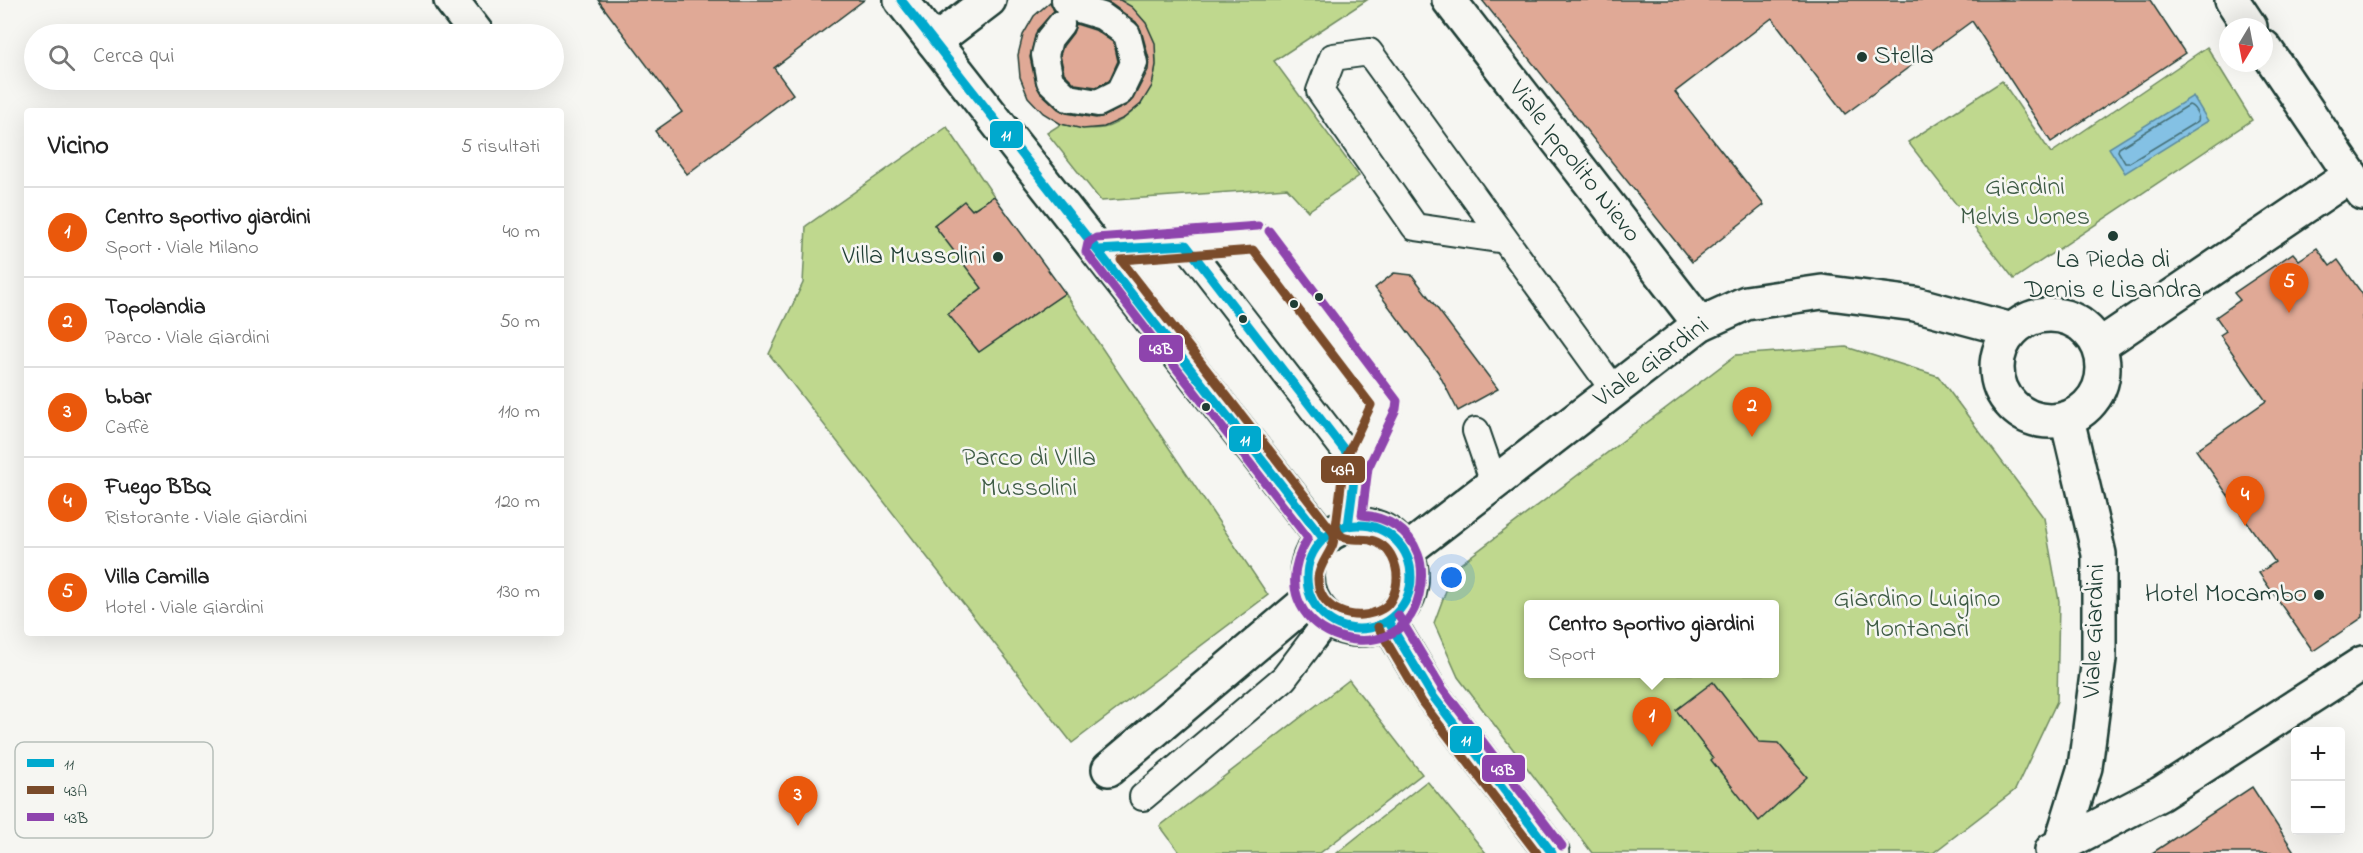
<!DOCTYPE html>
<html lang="it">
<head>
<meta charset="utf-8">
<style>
	body { margin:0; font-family:"Indie Flower",sans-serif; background:#f2f2f2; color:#222 }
	.controls { position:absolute; right:18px; bottom:18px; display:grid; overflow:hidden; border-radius:6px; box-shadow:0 6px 24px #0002 }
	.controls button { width:54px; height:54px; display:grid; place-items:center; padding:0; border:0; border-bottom:2px solid #e0e0e0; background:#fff; color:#222; font:30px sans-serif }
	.compass { position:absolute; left:2219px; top:18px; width:54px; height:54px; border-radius:50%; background:#fff; box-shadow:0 6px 24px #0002; rotate:190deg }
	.you { position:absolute; left:1452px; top:578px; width:21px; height:21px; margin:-15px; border:4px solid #fff; border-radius:50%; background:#1a73e8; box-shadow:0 0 0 9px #1a73e833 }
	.badge { display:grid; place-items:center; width:39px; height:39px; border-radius:50%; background:#ea580c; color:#fff; font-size:20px; font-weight:700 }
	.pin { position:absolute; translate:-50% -50px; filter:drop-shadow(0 2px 3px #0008) }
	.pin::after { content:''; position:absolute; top:32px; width:21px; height:18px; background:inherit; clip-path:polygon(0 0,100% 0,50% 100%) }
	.popup { position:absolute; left:1524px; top:600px; width:255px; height:78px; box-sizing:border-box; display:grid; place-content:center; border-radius:6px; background:#fff; filter:drop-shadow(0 2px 4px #0005); font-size:20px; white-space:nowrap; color:#767676 }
	.popup b { font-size:22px; color:#222 }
	.popup::after { content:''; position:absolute; left:50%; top:100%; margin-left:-12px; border:12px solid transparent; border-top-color:#fff }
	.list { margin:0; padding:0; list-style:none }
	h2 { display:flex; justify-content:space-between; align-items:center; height:78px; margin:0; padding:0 24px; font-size:26px }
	h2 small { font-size:20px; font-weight:400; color:#767676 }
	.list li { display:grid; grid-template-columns:39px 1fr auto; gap:18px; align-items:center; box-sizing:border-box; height:90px; padding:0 24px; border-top:2px solid #e0e0e0 }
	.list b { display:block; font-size:22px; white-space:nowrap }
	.list p { margin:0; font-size:20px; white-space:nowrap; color:#767676 }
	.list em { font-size:20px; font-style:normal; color:#767676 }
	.icon { flex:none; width:33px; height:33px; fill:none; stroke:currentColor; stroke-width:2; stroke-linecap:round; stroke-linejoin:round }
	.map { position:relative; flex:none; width:2363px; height:853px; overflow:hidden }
	.search { position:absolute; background:#fff; box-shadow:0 6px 24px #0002; left:24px; top:24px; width:540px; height:66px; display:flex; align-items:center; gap:15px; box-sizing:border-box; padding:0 21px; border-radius:33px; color:#767676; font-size:22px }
	.panel { position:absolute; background:#fff; box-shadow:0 6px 24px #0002; left:24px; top:108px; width:540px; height:528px; border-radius:6px }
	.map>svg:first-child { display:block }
</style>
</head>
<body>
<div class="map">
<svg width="2363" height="853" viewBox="0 0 2363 853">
	<rect width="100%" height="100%" fill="#f6f6f2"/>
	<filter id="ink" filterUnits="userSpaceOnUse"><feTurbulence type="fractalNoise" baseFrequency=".0167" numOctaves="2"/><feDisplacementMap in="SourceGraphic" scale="12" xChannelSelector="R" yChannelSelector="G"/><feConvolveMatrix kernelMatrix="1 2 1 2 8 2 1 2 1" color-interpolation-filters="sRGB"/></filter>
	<g filter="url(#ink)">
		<g fill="#bfd88e" stroke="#6f8a61" stroke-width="1.5" fill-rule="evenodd">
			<path d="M1120 0H1367L1274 61 1359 176 1308 211 1287 188 1101 201 1047 133 1061 124C1075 127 1088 130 1103 128 1113 126 1124 119 1131 113 1169 80 1162 26 1120 0Z"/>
			<path d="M2207 47 2252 120 2014 279 1908 142 2002 81 2051 153Z"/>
			<path d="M947 127 994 196 972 210 964 202 934 225 982 288 948 314 979 352 1065 293 1268 595 1072 743 769 354 803 283 806 226Z"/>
			<path d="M1846 347 1938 376 2044 518 2059 601 2057 701 2015 790 1933 853H1592L1458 677 1434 623 1454 569 1736 355ZM1529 604H1775V674H1529Z"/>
			<path d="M1349 680 1422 774 1320 853H1180L1160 826Z"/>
			<path d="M1427 781 1486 853H1337Z"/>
		</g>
		<path fill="#84c1e4" stroke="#5c8c9e" stroke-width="1.5" d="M2193 96 2208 121 2125 173 2109 148Z"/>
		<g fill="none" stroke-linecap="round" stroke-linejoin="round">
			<path stroke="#47727a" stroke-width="1.5" d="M2189 105C2194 106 2200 116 2198 121L2129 163H2125L2118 151 2119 148Z"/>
		</g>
		<g fill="#e0a996" stroke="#1f3d34" stroke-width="1.5">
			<path d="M598 0H864L774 68 793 94 687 174 655 131 682 112Z"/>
			<path d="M1101 0H1120L1132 7 1146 23 1155 43 1156 65 1152 86 1141 104 1124 118 1104 127 1083 129 1061 124 1043 113 1028 97 1020 77 1018 55 1023 35 1034 16 1050 2 1054 11 1037 30 1030 57 1036 84 1040 92 1058 109 1066 113 1096 118 1105 116 1127 105 1133 99 1148 70 1149 59 1141 30 1136 22 1111 4Z"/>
			<path d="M1482 0H2150L2185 53 2051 142 1972 21 1845 114 1772 18 1675 92 1764 205 1692 262Z"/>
			<path d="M1076 24 1095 30 1114 43 1118 61 1109 81 1096 87 1075 84 1064 73 1060 55 1063 46 1073 33Z"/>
			<path d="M994 196 1065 293 979 352 948 314 982 288 934 225 964 201 972 210Z"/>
			<path d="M2317 248 2330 266 2338 260 2363 295V617L2313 651 2259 573 2275 562 2196 450 2266 401 2220 335 2226 331 2216 317 2240 300 2234 293 2293 253 2299 260Z"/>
			<path d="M1394 273 1412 275 1498 389 1458 411 1438 372 1375 288Z"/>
			<path d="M1713 682 1759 742 1778 743 1807 777 1759 821 1711 760 1713 758 1676 710Z"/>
			<path d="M2252 787 2295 853H2152Z"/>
		</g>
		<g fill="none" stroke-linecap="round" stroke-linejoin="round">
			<defs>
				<g id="service">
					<path d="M1061 24 1049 39 1045 55 1050 81 1068 98 1098 103 1120 92 1134 63 1127 34 1102 16 1069 6 1065 0"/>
					<path d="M1505 240 1415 227 1320 91 1333 57 1369 52 1614 390"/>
					<path d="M1186 245 1356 465"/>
					<path d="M1098 250 1259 238 1385 404 1356 465 1348 526"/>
					<path d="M1476 431 1494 483"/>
					<path d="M1143 797 1284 678 1328 620"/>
				</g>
				<g id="pedestrian">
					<path d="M1449 0 1700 324"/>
					<path d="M2232 0 2250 27"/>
					<path d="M934 42 989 0"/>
					<path d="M2264 47 2363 193"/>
				</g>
				<g id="minor">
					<path d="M451 0 477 34"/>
					<circle cx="2050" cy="368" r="53"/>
					<path d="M2099 346 2351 175"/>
					<path d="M1405 552 1700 324 1746 303 1822 292 1915 304 2012 330"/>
					<path d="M1109 769 1311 598"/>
					<path d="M2061 844 2085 767 2099 659V554L2067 419"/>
					<path d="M2052 850 2160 794 2363 663"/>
				</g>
				<g id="tertiary">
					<path d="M901 0 1323 538"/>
					<circle cx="1359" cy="577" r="52"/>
					<path d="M1388 621 1432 695 1552 853"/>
				</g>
			</defs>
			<use href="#service" stroke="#1f3d34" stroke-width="30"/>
			<use href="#pedestrian" stroke="#1f3d34" stroke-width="38"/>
			<use href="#minor" stroke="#1f3d34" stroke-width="38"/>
			<use href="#tertiary" stroke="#1f3d34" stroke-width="38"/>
			<use href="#service" stroke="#f6f6f2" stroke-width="26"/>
			<use href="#pedestrian" stroke="#f6f6f2" stroke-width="33"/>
			<use href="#minor" stroke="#f6f6f2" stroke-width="33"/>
			<use href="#tertiary" stroke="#f6f6f2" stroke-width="33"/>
			<defs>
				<g id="bus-1">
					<path d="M901 0 1323 538"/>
					<path d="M1098 250 1186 245 1356 465 1348 526"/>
					<circle cx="1359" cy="577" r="52"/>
					<path d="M1388 621 1432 695 1552 853"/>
				</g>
				<g id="bus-2">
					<path d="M1253 250 1371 405 1344 462 1336 526C1337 531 1338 534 1343 537 1351 541 1362 538 1370 540 1391 544 1400 568 1396 587 1394 595 1390 605 1382 609 1357 624 1317 611 1318 578 1319 561 1339 546 1333 532L1121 260Z"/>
					<path d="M1378 627 1422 702 1537 853"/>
				</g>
				<g id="bus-3">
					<path d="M1258 226 1096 238 1088 243 1086 252 1308 538C1250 633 1399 682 1419 595 1422 582 1423 567 1418 554 1409 529 1386 517 1362 515L1368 468 1396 409 1397 401 1269 231"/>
					<path d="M1398 615 1442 688 1562 846"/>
				</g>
			</defs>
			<use href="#bus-1" stroke="#f6f6f2" stroke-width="14"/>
			<use href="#bus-2" stroke="#f6f6f2" stroke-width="14"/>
			<use href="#bus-3" stroke="#f6f6f2" stroke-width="14"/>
			<use href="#bus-1" stroke="#00a9ce" stroke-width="9"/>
			<use href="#bus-2" stroke="#7a4b2a" stroke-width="9"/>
			<use href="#bus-3" stroke="#8e44ad" stroke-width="9"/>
		</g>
	</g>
	<g fill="#1f3d34" stroke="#f6f6f2" stroke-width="2">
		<circle cx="1862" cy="57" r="6"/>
		<circle cx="2113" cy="236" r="6"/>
		<circle cx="998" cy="257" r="6"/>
		<circle cx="1319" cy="297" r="5"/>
		<circle cx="1294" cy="304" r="5"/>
		<circle cx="1243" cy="319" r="5"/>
		<circle cx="1206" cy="407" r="5"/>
		<circle cx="2319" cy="595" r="6"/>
	</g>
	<g text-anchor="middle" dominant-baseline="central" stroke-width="5" stroke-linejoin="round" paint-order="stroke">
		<g font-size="26" fill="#1f3d34" stroke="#f6f6f2" text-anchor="end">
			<text x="1874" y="57" text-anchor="start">Stella</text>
			<text x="986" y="257">Villa Mussolini</text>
			<text x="2113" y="261" text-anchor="middle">La Pieda di<tspan x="2113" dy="30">Denis e Lisandra</tspan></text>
			<text x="2307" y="595">Hotel Mocambo</text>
		</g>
		<g font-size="26" fill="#1f3d34" stroke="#f6f6f2">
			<text transform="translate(1574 162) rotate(52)">Viale Ippolito Nievo</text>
			<text transform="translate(1652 363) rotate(-36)">Viale Giardini</text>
			<text transform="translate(2095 631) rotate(-88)">Viale Giardini</text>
		</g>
		<g font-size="26" fill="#3f5c46" stroke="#f6f6f2">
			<text x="2025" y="188">Giardini<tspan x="2025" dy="30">Melvis Jones</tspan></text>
			<text x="1029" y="459">Parco di Villa<tspan x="1029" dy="30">Mussolini</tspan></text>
			<text x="1917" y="600">Giardino Luigino<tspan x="1917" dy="30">Montanari</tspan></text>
		</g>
	</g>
	<rect x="15" y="742" width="198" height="96" rx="9" fill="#f6f6f2" stroke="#b6beb9" stroke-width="1.5"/>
	<rect x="27" y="759" width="27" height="8" fill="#00a9ce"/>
	<rect x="27" y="786" width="27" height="8" fill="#7a4b2a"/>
	<rect x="27" y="813" width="27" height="8" fill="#8e44ad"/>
	<g font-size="16" fill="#1f3d34">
		<text x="64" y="769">11</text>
		<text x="64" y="796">43A</text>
		<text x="64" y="823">43B</text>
	</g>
	<g stroke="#f6f6f2" stroke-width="2">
		<rect x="989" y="120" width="35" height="29" rx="6" fill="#00a9ce"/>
		<rect x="1138" y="334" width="46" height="29" rx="6" fill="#8e44ad"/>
		<rect x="1228" y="425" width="34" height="28" rx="6" fill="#00a9ce"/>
		<rect x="1320" y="455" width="46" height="29" rx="6" fill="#7a4b2a"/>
		<rect x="1449" y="725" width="34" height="29" rx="6" fill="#00a9ce"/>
		<rect x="1481" y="754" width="45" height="29" rx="6" fill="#8e44ad"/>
	</g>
	<g font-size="16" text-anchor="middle" font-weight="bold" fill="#fff">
		<text x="1006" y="140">11</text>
		<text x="1161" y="354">43B</text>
		<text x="1245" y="445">11</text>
		<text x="1343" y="475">43A</text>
		<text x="1466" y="745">11</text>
		<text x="1503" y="775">43B</text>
	</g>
</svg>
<div class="controls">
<button>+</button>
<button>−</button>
</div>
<svg class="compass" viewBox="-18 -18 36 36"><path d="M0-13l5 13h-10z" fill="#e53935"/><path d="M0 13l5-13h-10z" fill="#767676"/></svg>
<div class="you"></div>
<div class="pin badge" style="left:1652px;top:747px">1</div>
<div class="popup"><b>Centro sportivo giardini</b>Sport</div>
<div class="pin badge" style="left:1752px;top:437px">2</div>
<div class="pin badge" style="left:798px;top:826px">3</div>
<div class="pin badge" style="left:2245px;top:526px">4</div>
<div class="pin badge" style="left:2289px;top:313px">5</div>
<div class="search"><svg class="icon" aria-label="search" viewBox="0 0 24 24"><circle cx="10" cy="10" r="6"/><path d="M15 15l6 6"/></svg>Cerca qui</div>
<section class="panel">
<h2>Vicino<small>5 risultati</small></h2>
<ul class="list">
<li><span class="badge">1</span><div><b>Centro sportivo giardini</b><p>Sport · Viale Milano</p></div><em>40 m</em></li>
<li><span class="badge">2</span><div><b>Topolandia</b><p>Parco · Viale Giardini</p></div><em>50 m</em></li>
<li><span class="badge">3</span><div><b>b.bar</b><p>Caffè</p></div><em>110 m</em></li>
<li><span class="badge">4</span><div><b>Fuego BBQ</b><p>Ristorante · Viale Giardini</p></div><em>120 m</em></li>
<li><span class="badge">5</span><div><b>Villa Camilla</b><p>Hotel · Viale Giardini</p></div><em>130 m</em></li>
</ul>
</section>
</div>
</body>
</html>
